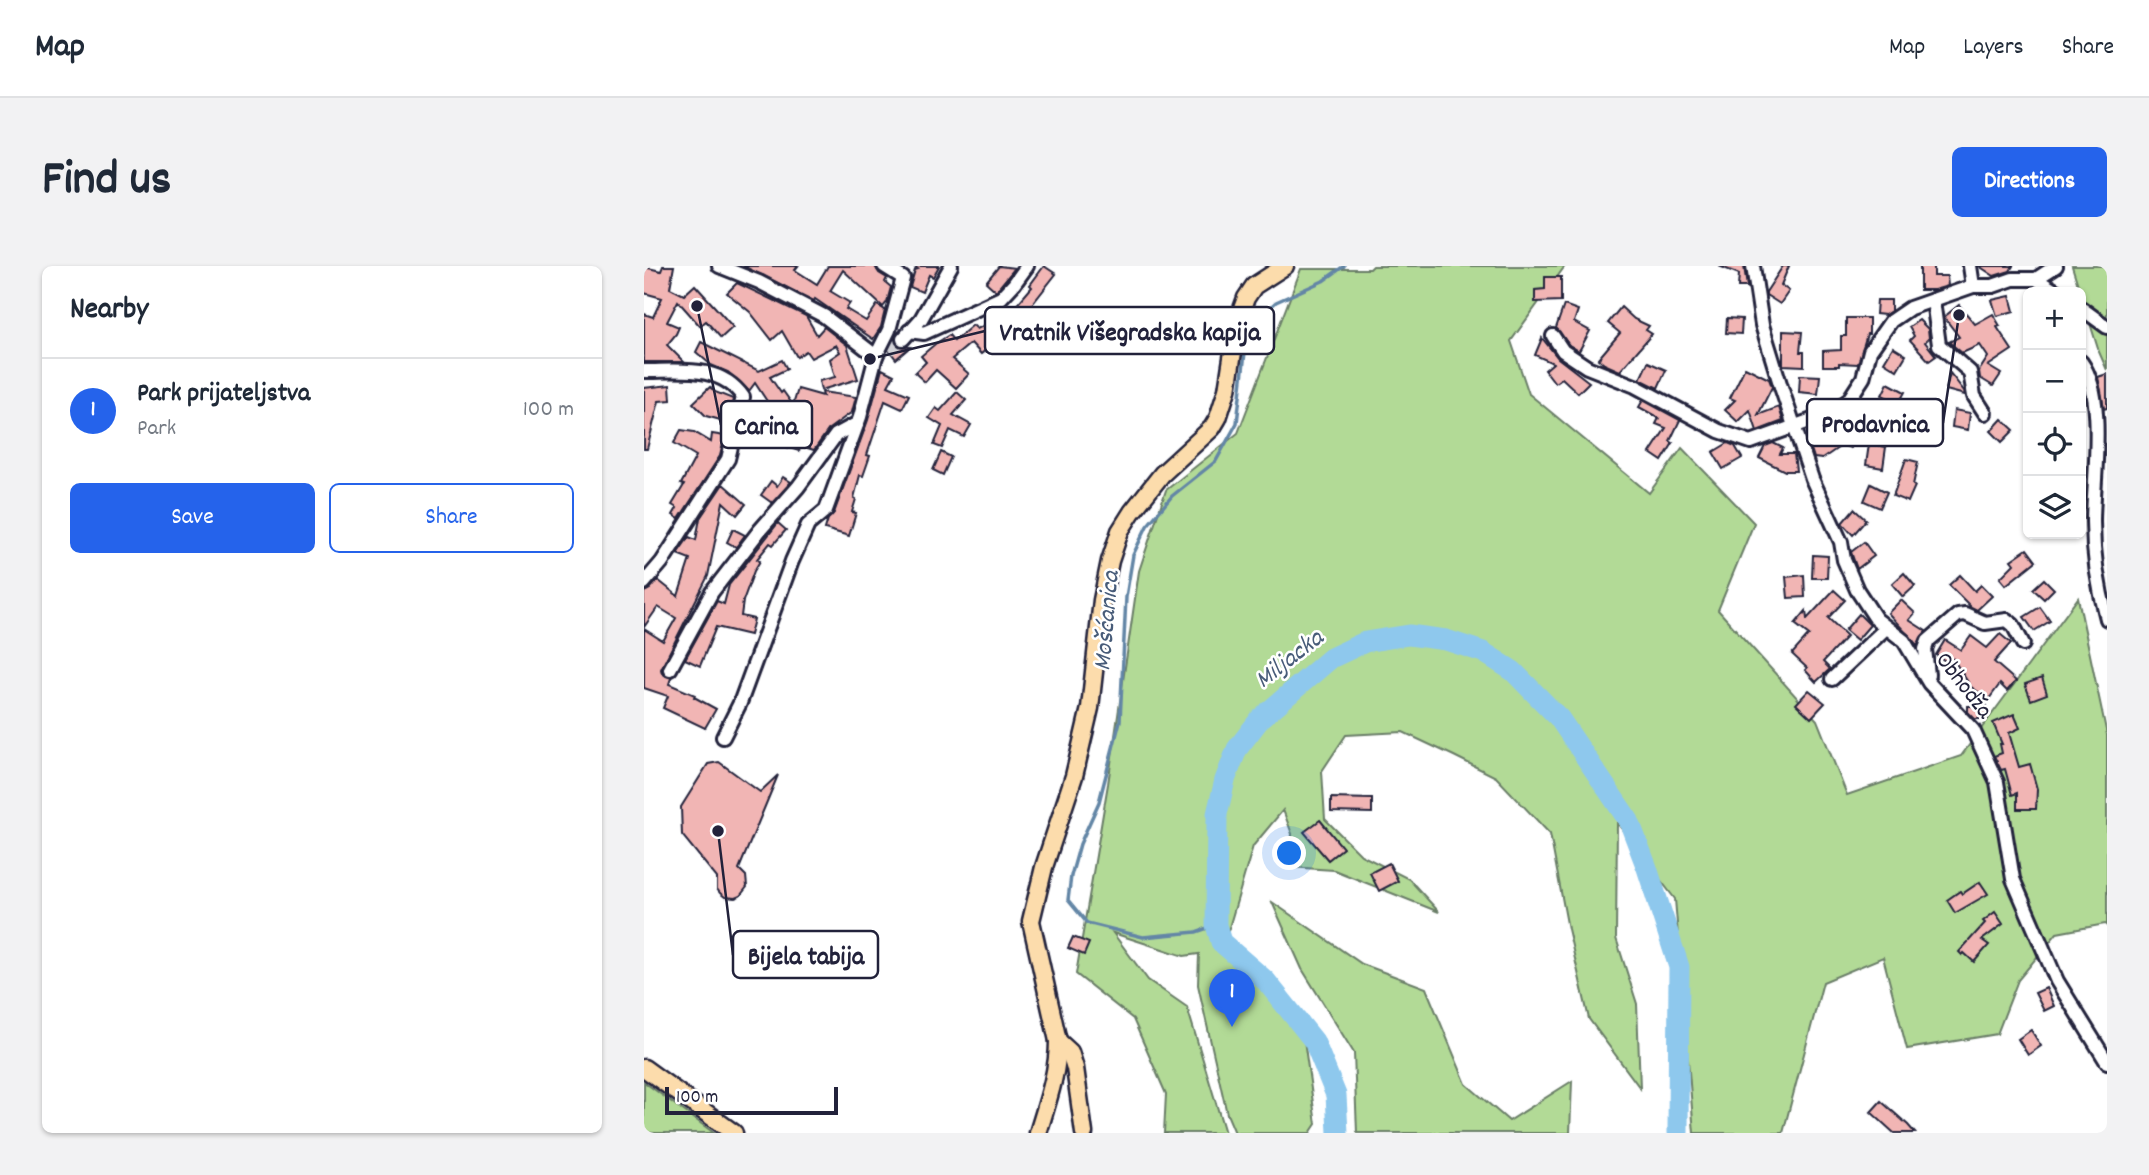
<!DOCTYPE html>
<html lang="en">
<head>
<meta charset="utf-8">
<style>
	body { margin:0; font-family:Dekko,sans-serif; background:#f2f2f3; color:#1f2937 }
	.controls { position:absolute; right:21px; top:21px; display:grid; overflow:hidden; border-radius:10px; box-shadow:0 2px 5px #0004 }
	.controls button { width:63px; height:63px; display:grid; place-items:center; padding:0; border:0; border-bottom:2px solid #e0e1e3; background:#fff; color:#1f2937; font:35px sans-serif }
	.scale { position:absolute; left:21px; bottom:18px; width:173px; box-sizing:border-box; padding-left:7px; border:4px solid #22223b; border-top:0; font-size:19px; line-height:24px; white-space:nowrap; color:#22223b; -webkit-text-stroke:5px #fff; paint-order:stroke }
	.you { position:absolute; left:646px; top:588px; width:24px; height:24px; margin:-18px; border:5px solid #fff; border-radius:50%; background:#1a73e8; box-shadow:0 0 0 10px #1a73e833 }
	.badge { display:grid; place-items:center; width:46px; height:46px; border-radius:50%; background:#2563eb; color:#fff; font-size:23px; font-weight:700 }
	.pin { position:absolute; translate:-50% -58px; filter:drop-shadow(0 2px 4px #0008) }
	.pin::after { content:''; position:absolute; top:37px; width:24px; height:21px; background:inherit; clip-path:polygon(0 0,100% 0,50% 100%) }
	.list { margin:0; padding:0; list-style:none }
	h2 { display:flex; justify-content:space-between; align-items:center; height:91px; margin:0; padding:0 28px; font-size:30px }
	h2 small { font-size:23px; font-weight:400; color:#747a83 }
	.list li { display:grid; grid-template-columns:46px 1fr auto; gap:21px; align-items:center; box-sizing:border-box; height:105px; padding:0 28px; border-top:2px solid #e0e1e3 }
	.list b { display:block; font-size:26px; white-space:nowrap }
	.list p { margin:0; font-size:23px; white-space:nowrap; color:#747a83 }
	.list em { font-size:23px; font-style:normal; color:#747a83 }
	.actions { display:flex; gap:14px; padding:21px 28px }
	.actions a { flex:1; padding:16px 0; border:2px solid #2563eb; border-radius:10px; text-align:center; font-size:24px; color:#2563eb }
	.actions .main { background:#2563eb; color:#fff }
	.icon { flex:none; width:38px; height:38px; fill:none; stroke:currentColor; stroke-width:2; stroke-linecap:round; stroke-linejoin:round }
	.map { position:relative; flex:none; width:1463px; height:867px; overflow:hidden; border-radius:10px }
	header { display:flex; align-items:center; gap:42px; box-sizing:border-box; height:98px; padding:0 35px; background:#fff; border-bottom:2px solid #e0e1e3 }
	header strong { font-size:33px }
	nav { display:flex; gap:38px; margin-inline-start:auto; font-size:24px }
	.intro { display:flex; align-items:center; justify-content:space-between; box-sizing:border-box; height:168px; padding:0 42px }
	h1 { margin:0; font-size:49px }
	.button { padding:18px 32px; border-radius:10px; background:#2563eb; color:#fff; font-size:24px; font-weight:700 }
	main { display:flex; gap:42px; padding:0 42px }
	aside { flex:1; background:#fff; border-radius:10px; box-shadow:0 2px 5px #0004 }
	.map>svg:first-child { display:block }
</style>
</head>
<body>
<header>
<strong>Map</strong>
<nav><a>Map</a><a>Layers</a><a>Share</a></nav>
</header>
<div class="intro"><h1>Find us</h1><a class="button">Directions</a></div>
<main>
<aside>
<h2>Nearby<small></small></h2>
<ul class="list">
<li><span class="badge">1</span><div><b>Park prijateljstva</b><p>Park</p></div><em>100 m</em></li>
</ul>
<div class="actions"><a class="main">Save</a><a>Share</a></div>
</aside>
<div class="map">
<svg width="1463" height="867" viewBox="0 0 1463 867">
	<rect width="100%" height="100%" fill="#fff"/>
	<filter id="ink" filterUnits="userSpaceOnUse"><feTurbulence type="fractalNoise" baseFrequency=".0143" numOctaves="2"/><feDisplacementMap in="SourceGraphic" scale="14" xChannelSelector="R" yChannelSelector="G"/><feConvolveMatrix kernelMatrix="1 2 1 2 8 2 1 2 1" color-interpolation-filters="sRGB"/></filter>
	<g filter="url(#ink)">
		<g fill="#b2da96" stroke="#6a7e68" stroke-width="2">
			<path d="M729 0H921L867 75 885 128 1005 227 1038 182 1110 257 1074 344 1173 454 1203 529 1317 490 1434 332 1463 469V660L1461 658 1413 667 1374 714 1353 768 1263 783 1239 691 1179 716 1139 867H1050L1031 633 973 557 972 672 993 738 996 822 945 753 924 663 906 568 852 511 810 490 759 466 702 469 678 505 681 553 717 589 765 613 795 646 690 604 645 601 648 568 639 544 609 580 582 672 660 774 672 858 666 867H591L583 848 554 719 555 688 540 690 469 667 504 714 543 741 581 867H520L522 828 489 753 432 708 464 518 495 305 522 224 594 167 657 3H726Z"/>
			<path d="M1428 0H1463V104L1455 86Z"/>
			<path d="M628 636 718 698 782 722 822 818 865 855 928 815 926 867H713L710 787 658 703Z"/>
			<path d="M0 816 70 867H0Z"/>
		</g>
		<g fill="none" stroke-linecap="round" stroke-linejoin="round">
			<path stroke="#6386a6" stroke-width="3.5" d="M572 659 552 666 499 671 443 657 424 634 427 610 436 578 455 536 476 455 482 331 489 289 503 260 528 230 572 195 593 157 601 86 616 51 632 36 679 15 700 0"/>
			<path stroke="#8ec8ed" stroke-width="21" d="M694 867 692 829 670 775 622 715 577 676 572 659 573 548 581 514 593 483 616 453 687 392 721 376 765 369 802 374 839 386 869 405 915 452 985 555 1003 602 1035 701 1034 867"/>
		</g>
		<g fill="#f1b5b4" stroke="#22223b" stroke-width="2">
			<path d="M19 0H30L26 22 40 29 51 19 89 61 77 72 62 55 56 60 34 35 23 56 35 61 32 68 23 79 40 96H0V48L9 51 18 32 0 27V1L17 5Z"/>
			<path d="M99 0H154L151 4 173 18 184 0H231L235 7 243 12 241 16 247 21 243 36 239 41 199 4 186 25 206 37 202 43 222 55 233 39 241 44 237 61 229 73 171 33 170 35Z"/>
			<path d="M269 0H295L289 11 285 9 278 26 266 21 271 4 274 3Z"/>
			<path d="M355 0 371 2 352 25 342 16Z"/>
			<path d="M400 0 412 8 379 50 370 42 388 21 386 19Z"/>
			<path d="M1075 0H1100L1103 21H1094L1095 8Z"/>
			<path d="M1139 0H1145L1137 19 1145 25 1136 38 1122 29V26Z"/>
			<path d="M1276 0H1290V10H1303L1304 20 1290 24H1276Z"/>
			<path d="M1335 0H1369L1366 5 1350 10Z"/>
			<path d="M901 11H917V35L891 36V24L901 23Z"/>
			<path d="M93 17 162 50 173 69 180 61 203 79 214 113 177 124 175 115 191 111 186 93 196 86 192 79 167 92 162 85 153 91 138 65 128 74 106 46 83 27Z"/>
			<path d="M1366 30 1370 45 1353 50 1348 34Z"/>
			<path d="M1233 34H1247V45L1241 49 1232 48Z"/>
			<path d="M920 39 934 44 930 56 946 65 935 85 925 79 912 62Z"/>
			<path d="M1315 39 1331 58 1349 48 1356 60 1353 61 1368 84 1344 100 1357 108 1349 120 1336 112 1335 105 1344 91 1336 79 1318 87 1305 76 1315 71 1300 51Z"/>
			<path d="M977 41 990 53 1005 60 1002 64 1008 68 976 105 960 98 954 93 976 67 964 57Z"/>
			<path d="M354 52H357L362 60 354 64 357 71 337 88 327 77 308 93 325 108 312 122 292 104 281 116 271 107 282 96 277 90 291 78 305 69 310 75 329 59 333 63Z"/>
			<path d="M1083 52 1098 53 1097 68 1082 67Z"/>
			<path d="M1202 52H1225V68H1223L1214 98 1195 97V100H1179V85L1197 84V70H1202Z"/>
			<path d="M1275 54 1284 63 1285 72 1281 76 1292 90 1285 95 1266 74 1270 70 1265 61Z"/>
			<path d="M1139 65 1158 66 1156 86H1160V100L1139 99Z"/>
			<path d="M898 72 914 92 945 116 934 127 918 112 911 117 901 104 909 97 891 89Z"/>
			<path d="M250 73 254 80 266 81 252 93 245 84Z"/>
			<path d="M57 76 115 105 138 94 143 103 126 111 137 127 139 125 149 139 154 123 179 130 178 126 212 131 208 146 185 163 170 184 157 180 155 185 127 176 128 173 101 160 105 142 136 155 111 117 105 125 84 106 67 99 52 86Z"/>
			<path d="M1249 81 1262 89 1253 104 1240 96Z"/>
			<path d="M1004 96 1022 104 1014 122 996 113Z"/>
			<path d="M1101 101 1125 113 1128 121 1114 149 1135 141 1139 155 1113 165 1106 144 1094 156 1081 144 1091 134 1086 132Z"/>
			<path d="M238 103 250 109 244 120 265 129 258 143 241 135 223 189 226 190 219 210 216 209 210 232 212 233 208 246 212 247 205 270 181 263 184 253 190 247 224 154Z"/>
			<path d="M1306 107 1320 125 1321 129 1302 124Z"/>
			<path d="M1463 108V142L1460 143 1454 111Z"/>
			<path d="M1156 109 1176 110 1174 128 1155 126Z"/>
			<path d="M1244 117 1261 126 1255 137 1238 129Z"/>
			<path d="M26 119 27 134 15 135 3 183H0V122Z"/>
			<path d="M66 121 71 126 89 133 84 156 62 150 49 137Z"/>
			<path d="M313 126 322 134 309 149 327 159 320 171 306 164 298 182 290 179 298 160 285 152 292 142 296 145Z"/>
			<path d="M999 134 1036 154 1026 175 1029 177 1018 195 1006 187 1022 162 1012 158 1015 152 995 141Z"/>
			<path d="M1310 144 1326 147 1324 164 1308 161Z"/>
			<path d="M1358 153 1370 164 1358 176 1347 165Z"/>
			<path d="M1198 158 1213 164 1206 182 1191 176Z"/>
			<path d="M37 164 50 166 67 176 68 168 81 170 76 190 35 253 29 249 33 242 28 239 40 219 37 218 52 190 30 177Z"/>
			<path d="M1180 170 1194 182 1178 193 1170 192 1166 180 1172 176 1174 178Z"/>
			<path d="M1084 177 1091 180 1098 192 1079 203 1069 186Z"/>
			<path d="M1129 177 1139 182 1136 188H1150L1152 205H1141L1115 192 1121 180Z"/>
			<path d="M1225 178 1242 181 1239 202 1222 199Z"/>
			<path d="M297 186 307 191 299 209 289 204Z"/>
			<path d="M1262 193 1274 196 1269 219 1271 220 1264 236 1249 230Z"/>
			<path d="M139 211 147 216 128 237 117 229 127 215 133 220Z"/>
			<path d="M79 218 102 238 93 249 79 236 64 310 17 403 18 407 27 412 25 418 51 429 50 431 72 443 61 462 19 442 24 430 0 422V363L19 375 32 352 14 341 0 361V326L6 323 14 314 34 330 46 293 33 288 45 271 52 274 56 252Z"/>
			<path d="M1227 218 1243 226 1236 242 1220 235Z"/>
			<path d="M1210 243 1222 254 1209 269 1198 257Z"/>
			<path d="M134 257 142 264 129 279 126 277 113 293 116 295 110 305 99 335 97 350 110 353 106 369 72 361 56 400 41 393 73 335 80 338 85 319Z"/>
			<path d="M89 263 101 269 92 281 83 276Z"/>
			<path d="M1220 276 1230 290 1213 303 1207 286Z"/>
			<path d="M1383 283 1392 295 1362 319 1356 312 1370 298 1367 294Z"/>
			<path d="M1169 289 1184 290 1183 312H1168Z"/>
			<path d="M1260 307 1271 320 1259 331 1248 318Z"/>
			<path d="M1160 309 1161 331 1144 332 1142 311Z"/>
			<path d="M1316 309 1331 325 1337 319 1348 330 1333 344 1327 341 1305 319Z"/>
			<path d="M1400 313 1410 323 1400 333 1389 323Z"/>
			<path d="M1190 324 1201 334 1184 352 1203 370 1179 396 1186 403 1172 416 1161 404 1163 402 1148 388 1165 369 1151 358 1162 345 1163 353Z"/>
			<path d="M1257 334 1271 347 1265 354 1282 365 1273 379 1244 347Z"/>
			<path d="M1396 341 1406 355 1390 365 1380 351Z"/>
			<path d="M1215 348 1226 359 1213 374 1201 364Z"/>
			<path d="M1356 368 1367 377 1350 396 1372 415 1363 425 1356 418 1345 433 1327 421 1309 393 1306 398 1292 389 1301 374 1317 384 1327 370 1343 382Z"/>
			<path d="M1398 412 1403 428 1387 434 1381 418Z"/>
			<path d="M1165 424 1181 437 1167 452 1152 438Z"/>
			<path d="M1324 440H1343V453H1331L1324 446Z"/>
			<path d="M1370 448 1376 462 1365 467 1375 501 1386 498 1393 523 1392 543H1373V527L1368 529 1361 503 1357 504 1350 490 1358 487 1356 478H1358L1349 457Z"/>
			<path d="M75 496 116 526 134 509 95 603 102 610 103 621 96 630 91 632 81 631 76 627 73 623V612L38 569 37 541 64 498Z"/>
			<path d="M687 532 728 533V547L687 546Z"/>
			<path d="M676 554 699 582 684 594 660 566Z"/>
			<path d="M745 597 754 615 735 625 726 607Z"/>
			<path d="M1336 616 1344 628 1311 647 1303 634 1316 625 1318 628Z"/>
			<path d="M1351 646 1359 658 1338 674 1345 679 1330 696 1320 687 1318 689 1315 686 1341 657 1339 655Z"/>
			<path d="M429 671 445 677 440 689 424 682Z"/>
			<path d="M1402 722 1410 740 1400 745 1391 727Z"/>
			<path d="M1387 764 1397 780 1384 789 1374 773Z"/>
			<path d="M1237 835 1264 859 1271 867H1250L1227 846Z"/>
		</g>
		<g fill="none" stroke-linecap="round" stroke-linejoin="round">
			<path stroke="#d3d3d8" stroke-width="12" stroke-dasharray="12 6" stroke-linecap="butt" d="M245 84 259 73"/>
			<defs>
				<g id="minor">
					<path d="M75 0 115 16 180 50 232 90"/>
					<path d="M1109 0 1118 59 1137 121 1168 213 1197 276 1200 294 1213 324 1232 353 1260 375 1285 417 1329 464 1353 516 1369 613 1413 715 1463 796"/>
					<path d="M1326 0 1329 20"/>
					<path d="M1392 13 1412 0"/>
					<path d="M1289 34 1295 79 1326 106 1330 130 1341 147"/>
					<path d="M1437 42 1463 61"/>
					<path d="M265 65 280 67 357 32 370 18 383 0"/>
					<path d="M909 70 919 85 943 101 991 120 1075 165 1107 176 1185 148 1204 135 1219 112 1226 85 1247 55 1266 42 1329 20H1349L1369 13H1392L1413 26"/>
					<path d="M259 73 277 53 307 0"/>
					<path d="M1437 96C1463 132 1449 212 1449 256 1449 290 1454 321 1463 353"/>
					<path d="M0 105C36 105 76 98 99 131L84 193 18 296 0 317"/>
					<path d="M26 403 68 326 116 264 154 221 192 169 214 157"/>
					<path d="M1284 409 1281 383 1284 375 1314 349 1321 348 1341 357 1363 354 1369 359 1379 378"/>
					<path d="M1188 413 1242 362"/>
					<path d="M79 471 96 437 148 295 164 259 182 244 216 151 232 90 245 64 259 12 240 0"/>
				</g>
				<g id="major">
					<path d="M414 775 426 786 431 802 440 867"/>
					<path d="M0 802 90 867"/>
					<path d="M394 867C403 837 414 807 414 775L387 655 400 601 430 510 446 442 458 334 466 295 476 265 488 246 518 208 568 162 574 152 583 124 594 54 602 32 610 20 641 0"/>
				</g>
			</defs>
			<use href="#minor" stroke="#22223b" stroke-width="18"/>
			<use href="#major" stroke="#22223b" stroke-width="21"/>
			<use href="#minor" stroke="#fff" stroke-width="12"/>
			<use href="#major" stroke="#fcdcac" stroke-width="16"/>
		</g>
	</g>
	<g text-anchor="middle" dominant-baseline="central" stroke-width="5" stroke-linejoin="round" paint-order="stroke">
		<g font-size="24" fill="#22223b" stroke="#fff">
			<text transform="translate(1319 420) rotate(52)">Obhodža</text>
		</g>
		<g font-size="26" font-style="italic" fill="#485c79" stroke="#fff">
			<text transform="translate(464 355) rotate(-85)">Mošćanica</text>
			<text transform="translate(646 394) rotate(-38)">Miljacka</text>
		</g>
	</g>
	<path fill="none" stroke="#22223b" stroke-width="2.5" d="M226 93L341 65M1315 49L1299 157M53 40L77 159M74 565L89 689"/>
	<g fill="#22223b" stroke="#fff" stroke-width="2.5">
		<circle cx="226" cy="93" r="7"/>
		<circle cx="1315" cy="49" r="7"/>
		<circle cx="53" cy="40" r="7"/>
		<circle cx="74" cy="565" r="7"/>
	</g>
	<g fill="#fff" stroke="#22223b" stroke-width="2.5">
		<rect x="341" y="41" width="289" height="47" rx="7"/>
		<rect x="1163" y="133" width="136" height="47" rx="7"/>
		<rect x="77" y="135" width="91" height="47" rx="7"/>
		<rect x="89" y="665" width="145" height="47" rx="7"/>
	</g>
	<g font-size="26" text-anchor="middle" font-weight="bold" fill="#22223b">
		<text x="486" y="74">Vratnik Višegradska kapija</text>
		<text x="1231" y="166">Prodavnica</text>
		<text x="122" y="168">Carina</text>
		<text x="162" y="698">Bijela tabija</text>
	</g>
</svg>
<div class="controls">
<button>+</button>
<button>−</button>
<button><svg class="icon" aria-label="locate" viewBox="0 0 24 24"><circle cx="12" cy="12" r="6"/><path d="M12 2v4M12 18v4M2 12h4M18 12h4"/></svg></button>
<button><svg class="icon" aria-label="layers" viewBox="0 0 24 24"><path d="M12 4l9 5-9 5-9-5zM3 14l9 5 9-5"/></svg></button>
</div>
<div class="scale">100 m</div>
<div class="you"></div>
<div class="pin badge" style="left:588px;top:761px">1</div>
</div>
</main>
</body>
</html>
